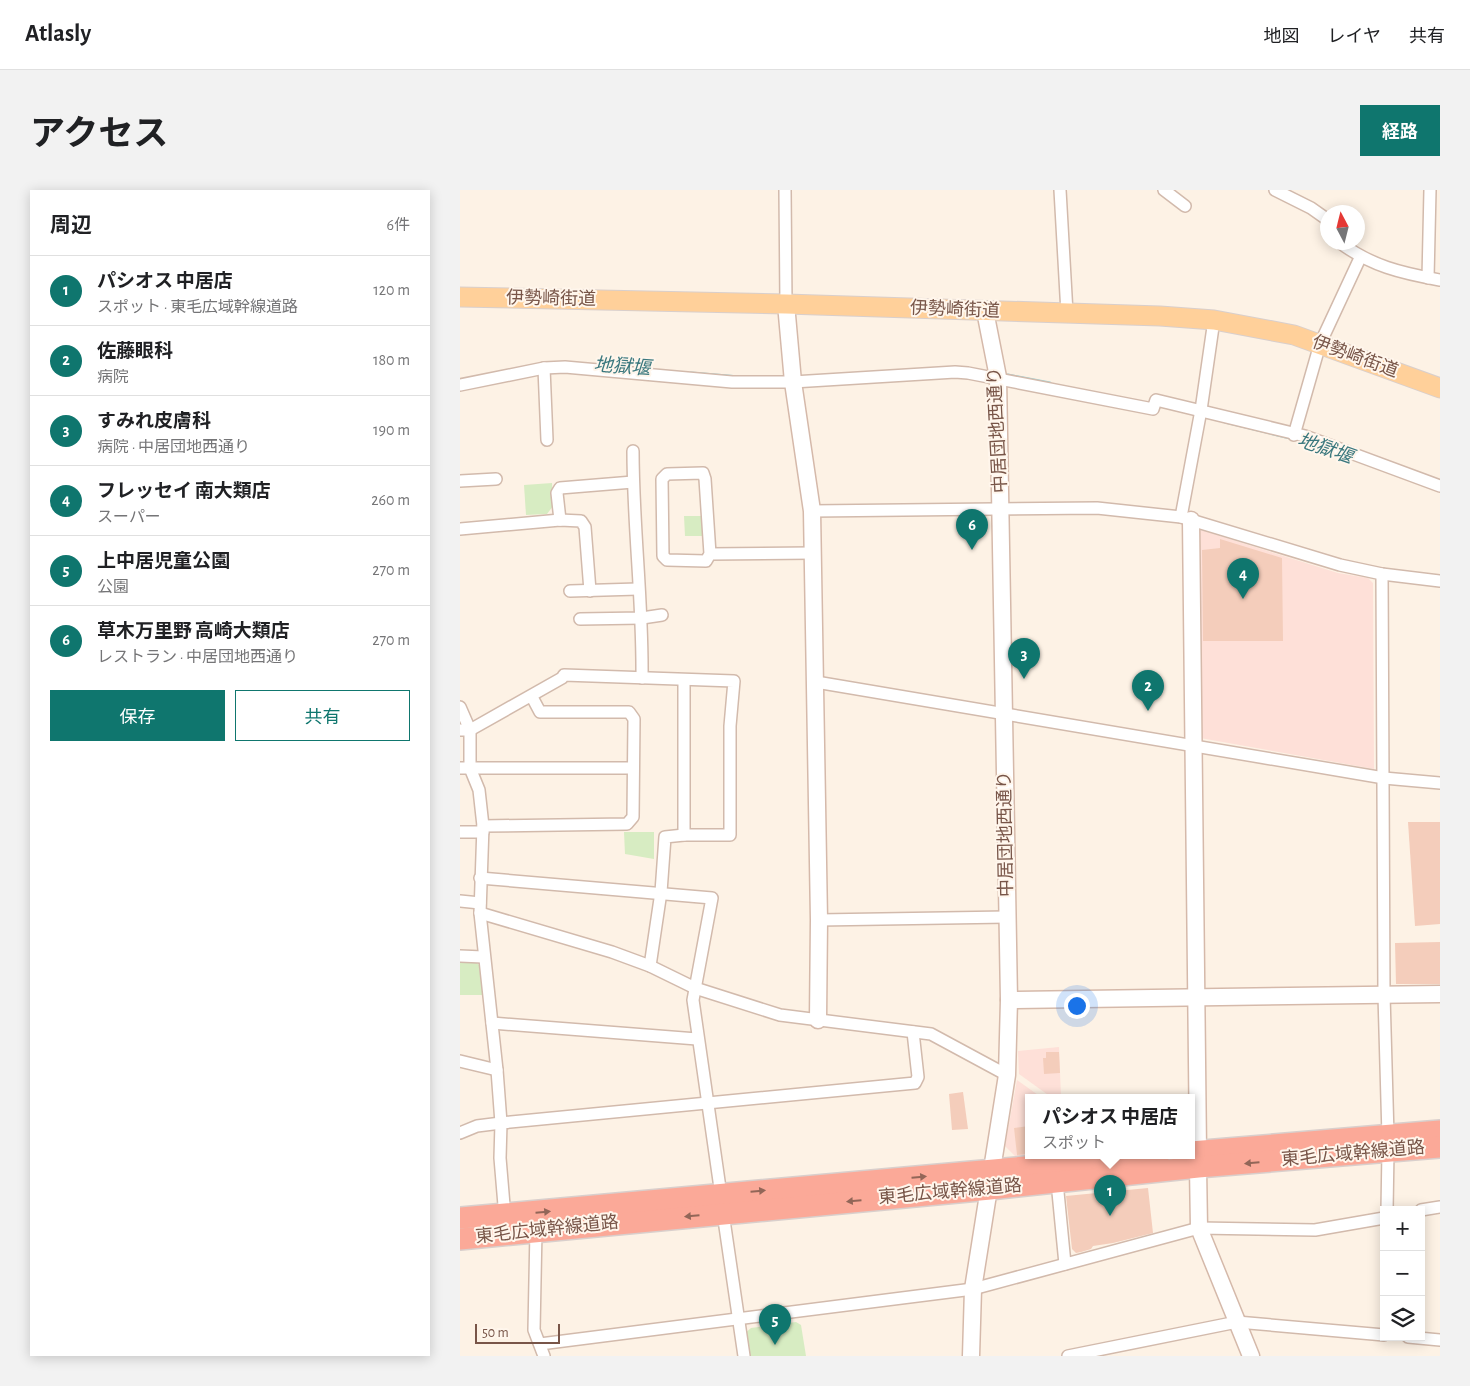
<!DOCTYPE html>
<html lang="ja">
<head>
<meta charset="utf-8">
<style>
	body { margin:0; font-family:"Alegreya Sans","Noto Sans JP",sans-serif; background:#f2f2f2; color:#202124 }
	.controls { position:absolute; right:15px; bottom:15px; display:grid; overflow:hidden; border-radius:0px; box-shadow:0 2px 12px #0003 }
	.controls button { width:45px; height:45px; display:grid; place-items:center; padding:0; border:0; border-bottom:1px solid #e0e0e0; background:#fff; color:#202124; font:25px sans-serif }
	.compass { position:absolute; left:860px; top:15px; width:45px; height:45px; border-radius:50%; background:#fff; box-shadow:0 2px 12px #0003; rotate:353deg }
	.scale { position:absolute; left:15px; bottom:12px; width:85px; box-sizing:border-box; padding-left:5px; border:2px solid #785548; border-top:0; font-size:14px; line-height:18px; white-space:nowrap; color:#785548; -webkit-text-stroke:4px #fff6ec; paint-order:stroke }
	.you { position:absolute; left:616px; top:815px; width:18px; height:18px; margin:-12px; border:4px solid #fff; border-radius:50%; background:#1a73e8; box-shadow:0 0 0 8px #1a73e833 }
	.badge { display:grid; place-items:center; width:32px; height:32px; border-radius:50%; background:#0f766e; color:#fff; font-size:16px; font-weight:700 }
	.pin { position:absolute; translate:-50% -41px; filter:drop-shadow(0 1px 2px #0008) }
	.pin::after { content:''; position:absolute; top:26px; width:18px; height:15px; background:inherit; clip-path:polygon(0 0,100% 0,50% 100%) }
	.popup { position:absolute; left:565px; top:904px; width:170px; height:65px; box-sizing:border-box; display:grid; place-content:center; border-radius:0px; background:#fff; filter:drop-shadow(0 1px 4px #0005); font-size:16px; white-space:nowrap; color:#757577 }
	.popup b { font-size:19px; color:#202124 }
	.popup::after { content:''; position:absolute; left:50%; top:100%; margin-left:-10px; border:10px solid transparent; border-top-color:#fff }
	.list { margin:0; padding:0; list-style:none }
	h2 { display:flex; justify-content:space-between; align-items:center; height:65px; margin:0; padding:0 20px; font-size:21px }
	h2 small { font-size:16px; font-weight:400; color:#757577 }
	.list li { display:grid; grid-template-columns:32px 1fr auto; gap:15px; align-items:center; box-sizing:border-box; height:70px; padding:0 20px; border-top:1px solid #e0e0e0 }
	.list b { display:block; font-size:19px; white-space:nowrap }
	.list p { margin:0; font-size:16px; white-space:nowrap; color:#757577 }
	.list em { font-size:16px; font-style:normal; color:#757577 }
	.actions { display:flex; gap:10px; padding:15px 20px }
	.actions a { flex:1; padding:11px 0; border:1px solid #0f766e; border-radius:0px; text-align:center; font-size:18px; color:#0f766e }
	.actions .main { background:#0f766e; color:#fff }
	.icon { flex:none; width:28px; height:28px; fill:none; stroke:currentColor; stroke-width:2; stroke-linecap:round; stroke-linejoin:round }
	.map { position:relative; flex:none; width:980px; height:1166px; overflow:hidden; border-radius:0px }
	header { display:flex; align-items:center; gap:30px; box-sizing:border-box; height:70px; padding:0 25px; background:#fff; border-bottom:1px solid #e0e0e0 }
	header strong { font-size:24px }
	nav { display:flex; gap:28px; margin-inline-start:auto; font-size:18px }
	.intro { display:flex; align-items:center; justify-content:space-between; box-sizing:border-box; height:120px; padding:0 30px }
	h1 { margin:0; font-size:35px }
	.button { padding:12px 22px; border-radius:0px; background:#0f766e; color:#fff; font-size:18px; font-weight:700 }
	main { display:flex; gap:30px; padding:0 30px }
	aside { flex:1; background:#fff; border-radius:0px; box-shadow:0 2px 12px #0003 }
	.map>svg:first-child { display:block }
</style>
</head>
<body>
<header>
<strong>Atlasly</strong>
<nav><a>地図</a><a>レイヤ</a><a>共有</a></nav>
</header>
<div class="intro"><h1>アクセス</h1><a class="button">経路</a></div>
<main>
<aside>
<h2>周辺<small>6件</small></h2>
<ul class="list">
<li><span class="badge">1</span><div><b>パシオス 中居店</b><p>スポット · 東毛広域幹線道路</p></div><em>120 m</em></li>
<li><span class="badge">2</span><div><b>佐藤眼科</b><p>病院</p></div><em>180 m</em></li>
<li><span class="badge">3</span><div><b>すみれ皮膚科</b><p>病院 · 中居団地西通り</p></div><em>190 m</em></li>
<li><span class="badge">4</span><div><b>フレッセイ 南大類店</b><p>スーパー</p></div><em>260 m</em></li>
<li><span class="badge">5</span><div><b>上中居児童公園</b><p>公園</p></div><em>270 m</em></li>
<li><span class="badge">6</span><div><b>草木万里野 高崎大類店</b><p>レストラン · 中居団地西通り</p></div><em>270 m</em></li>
</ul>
<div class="actions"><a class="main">保存</a><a>共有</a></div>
</aside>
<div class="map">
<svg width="980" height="1166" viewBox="0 0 980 1166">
	<rect width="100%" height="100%" fill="#fdf2e5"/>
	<g fill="#fee0d8">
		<path d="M741 340 878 383 908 388 913 393 914 579 740 548 737 344Z"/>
		<path d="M599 857 601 907H591L559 884 558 861Z"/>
		<path d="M557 890 581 907H569V965H582L556 967 545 956Z"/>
	</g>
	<g fill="#d7ecc2">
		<path d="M92 293 93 316 87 324 66 325 64 295Z"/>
		<path d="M224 326H244L245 346H225Z"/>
		<path d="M164 642H194V669L165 664Z"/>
		<path d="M0 771 16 772 19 775 23 805H0Z"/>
		<path d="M336 1132 341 1135 346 1166H288L284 1144 291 1138Z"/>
	</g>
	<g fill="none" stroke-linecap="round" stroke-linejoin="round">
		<g stroke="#9dd7db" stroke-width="3">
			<path d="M231 183 280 187"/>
			<path d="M548 185 590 193"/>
			<path d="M765 232 834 249"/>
		</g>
	</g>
	<g fill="#f4cdbb">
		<path d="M760 349 822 368 823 451H743L742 360 760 358Z"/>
		<path d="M948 632H980V734L955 736Z"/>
		<path d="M980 752V794H936L935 753Z"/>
		<path d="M586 862H599L600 883 584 884 583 868H586Z"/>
		<path d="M503 902 508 939 492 940 489 904Z"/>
		<path d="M569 936V964L557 965 554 938Z"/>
		<path d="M688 998 693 1043 653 1053 633 1056 631 1059 621 1062 616 1063 612 1059 606 1006Z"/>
	</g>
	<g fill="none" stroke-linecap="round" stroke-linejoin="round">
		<defs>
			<g id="street">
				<path d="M325 0 326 114"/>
				<path d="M600 0 607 123"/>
				<path d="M704 0 725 16"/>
				<path d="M815 0 851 18 868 30"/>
				<path d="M879 52C911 76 941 83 980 90"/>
				<path d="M968 88 970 0"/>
				<path d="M84 178 87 250"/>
				<path d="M0 195 84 178 105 177 272 192H333L495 182 508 183 693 219 696 210 845 246 980 296"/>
				<path d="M834 245 860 154 900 68"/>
				<path d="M173 261C173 337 183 412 182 488"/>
				<path d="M0 291 36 289"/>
				<path d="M352 321 637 318 721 327 880 375 922 384 980 391"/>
				<path d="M721 327 741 220 754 130"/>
				<path d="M100 330 97 303 100 298 173 292"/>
				<path d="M0 339 100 330 121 331 125 337 130 401"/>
				<path d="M250 364 245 289 243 283 207 284 202 289 203 366 207 370 246 371 250 364 353 363"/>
				<path d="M922 384 924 805 928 946"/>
				<path d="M110 401 178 399"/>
				<path d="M120 429 182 428 202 425"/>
				<path d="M224 490V645"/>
				<path d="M356 492 924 588 980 593"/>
				<path d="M0 517 10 540V578L19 600 23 636 20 723 37 880 41 933 40 968 45 1027"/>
				<path d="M0 540H10L102 488 104 485 274 491 270 536V645H224L205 647 201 702 190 776"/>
				<path d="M0 578H173"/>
				<path d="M23 636 167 634 173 627 174 529 169 522H80L72 507"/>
				<path d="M0 642H23"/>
				<path d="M20 688 252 708 233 810 261 1005"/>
				<path d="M0 711 20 713"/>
				<path d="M20 723 152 762 190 776 235 798 320 825 471 844 547 885"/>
				<path d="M359 730 547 727"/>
				<path d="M0 766 23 767"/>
				<path d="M32 833 237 849"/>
				<path d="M0 871 37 880"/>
				<path d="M0 943 17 936 41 933 455 893 458 887 453 842"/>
				<path d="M597 992 605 1074"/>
				<path d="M927 1020 928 961"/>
				<path d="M961 1020 980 1017"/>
				<path d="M263 1023 284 1166"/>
				<path d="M76 1040 74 1140 84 1166"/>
				<path d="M948 1147 980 1150"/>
				<path d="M80 1154 513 1099 739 1038 855 1040 924 1028"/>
				<path d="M608 1166 777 1132 924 1145"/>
			</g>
			<g id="secondary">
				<path d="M326 114 333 192 352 321 359 730 358 830"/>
				<path d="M731 330 738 961"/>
				<path d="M549 810 980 804"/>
				<path d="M738 977 739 1038 791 1166"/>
				<path d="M511 1166 513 1099 547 885 549 810 538 187 525 121"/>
			</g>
			<path id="primary" d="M0 107 326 114 700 126 754 130 834 145 980 198"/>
			<g id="highway">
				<path d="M731 962 980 941"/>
				<path d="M0 1028 699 965"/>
				<path d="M0 1049 530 999 738 977 980 957"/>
			</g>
		</defs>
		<use href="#street" stroke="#d2baac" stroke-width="14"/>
		<use href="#secondary" stroke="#d5b9aa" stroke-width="19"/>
		<use href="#primary" stroke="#d9cfcc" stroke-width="21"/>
		<use href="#highway" stroke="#d9cfcc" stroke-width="24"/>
		<use href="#street" stroke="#fff" stroke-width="11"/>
		<use href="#secondary" stroke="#fff" stroke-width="16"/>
		<use href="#primary" stroke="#ffd09a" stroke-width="19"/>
		<use href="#highway" stroke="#fba998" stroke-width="21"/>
	</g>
	<defs><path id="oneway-solid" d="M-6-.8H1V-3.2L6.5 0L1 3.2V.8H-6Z" transform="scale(1.25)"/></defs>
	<g fill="#926658">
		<use href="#oneway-solid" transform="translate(792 973) rotate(175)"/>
		<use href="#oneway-solid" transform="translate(459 987) rotate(-5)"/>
		<use href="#oneway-solid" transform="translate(298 1001) rotate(-5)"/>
		<use href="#oneway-solid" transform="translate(394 1011) rotate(175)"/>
		<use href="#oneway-solid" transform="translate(83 1022) rotate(-5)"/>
		<use href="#oneway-solid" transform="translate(232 1026) rotate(175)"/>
	</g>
	<g text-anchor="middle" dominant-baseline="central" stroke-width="4" stroke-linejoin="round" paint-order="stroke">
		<g font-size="18" fill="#785548" stroke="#fff6ec">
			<text transform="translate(91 109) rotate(1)">伊勢崎街道</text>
			<text transform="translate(495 120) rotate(2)">伊勢崎街道</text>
			<text transform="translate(895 167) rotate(20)">伊勢崎街道</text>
			<text transform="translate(538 240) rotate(-93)">中居団地西通り</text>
			<text transform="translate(546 644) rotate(-91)">中居団地西通り</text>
			<text transform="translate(893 964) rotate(-5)">東毛広域幹線道路</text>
			<text transform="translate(490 1002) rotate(-5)">東毛広域幹線道路</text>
			<text transform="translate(87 1040) rotate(-6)">東毛広域幹線道路</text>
		</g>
		<g font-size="19" font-style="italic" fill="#3b787e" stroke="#fff6ec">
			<text transform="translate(162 177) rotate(4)">地獄堰</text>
			<text transform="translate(865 259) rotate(19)">地獄堰</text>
		</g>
	</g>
</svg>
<div class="controls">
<button>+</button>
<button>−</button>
<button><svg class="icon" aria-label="layers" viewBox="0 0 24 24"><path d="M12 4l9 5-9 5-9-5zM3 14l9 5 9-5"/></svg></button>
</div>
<svg class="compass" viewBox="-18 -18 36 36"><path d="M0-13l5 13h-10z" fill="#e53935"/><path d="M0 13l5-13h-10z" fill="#757577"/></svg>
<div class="scale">50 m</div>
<div class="you"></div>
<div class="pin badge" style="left:650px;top:1026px">1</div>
<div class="popup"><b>パシオス 中居店</b>スポット</div>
<div class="pin badge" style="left:688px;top:521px">2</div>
<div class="pin badge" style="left:564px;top:489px">3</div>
<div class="pin badge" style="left:783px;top:409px">4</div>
<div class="pin badge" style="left:315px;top:1155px">5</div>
<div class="pin badge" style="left:512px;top:360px">6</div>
</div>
</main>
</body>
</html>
